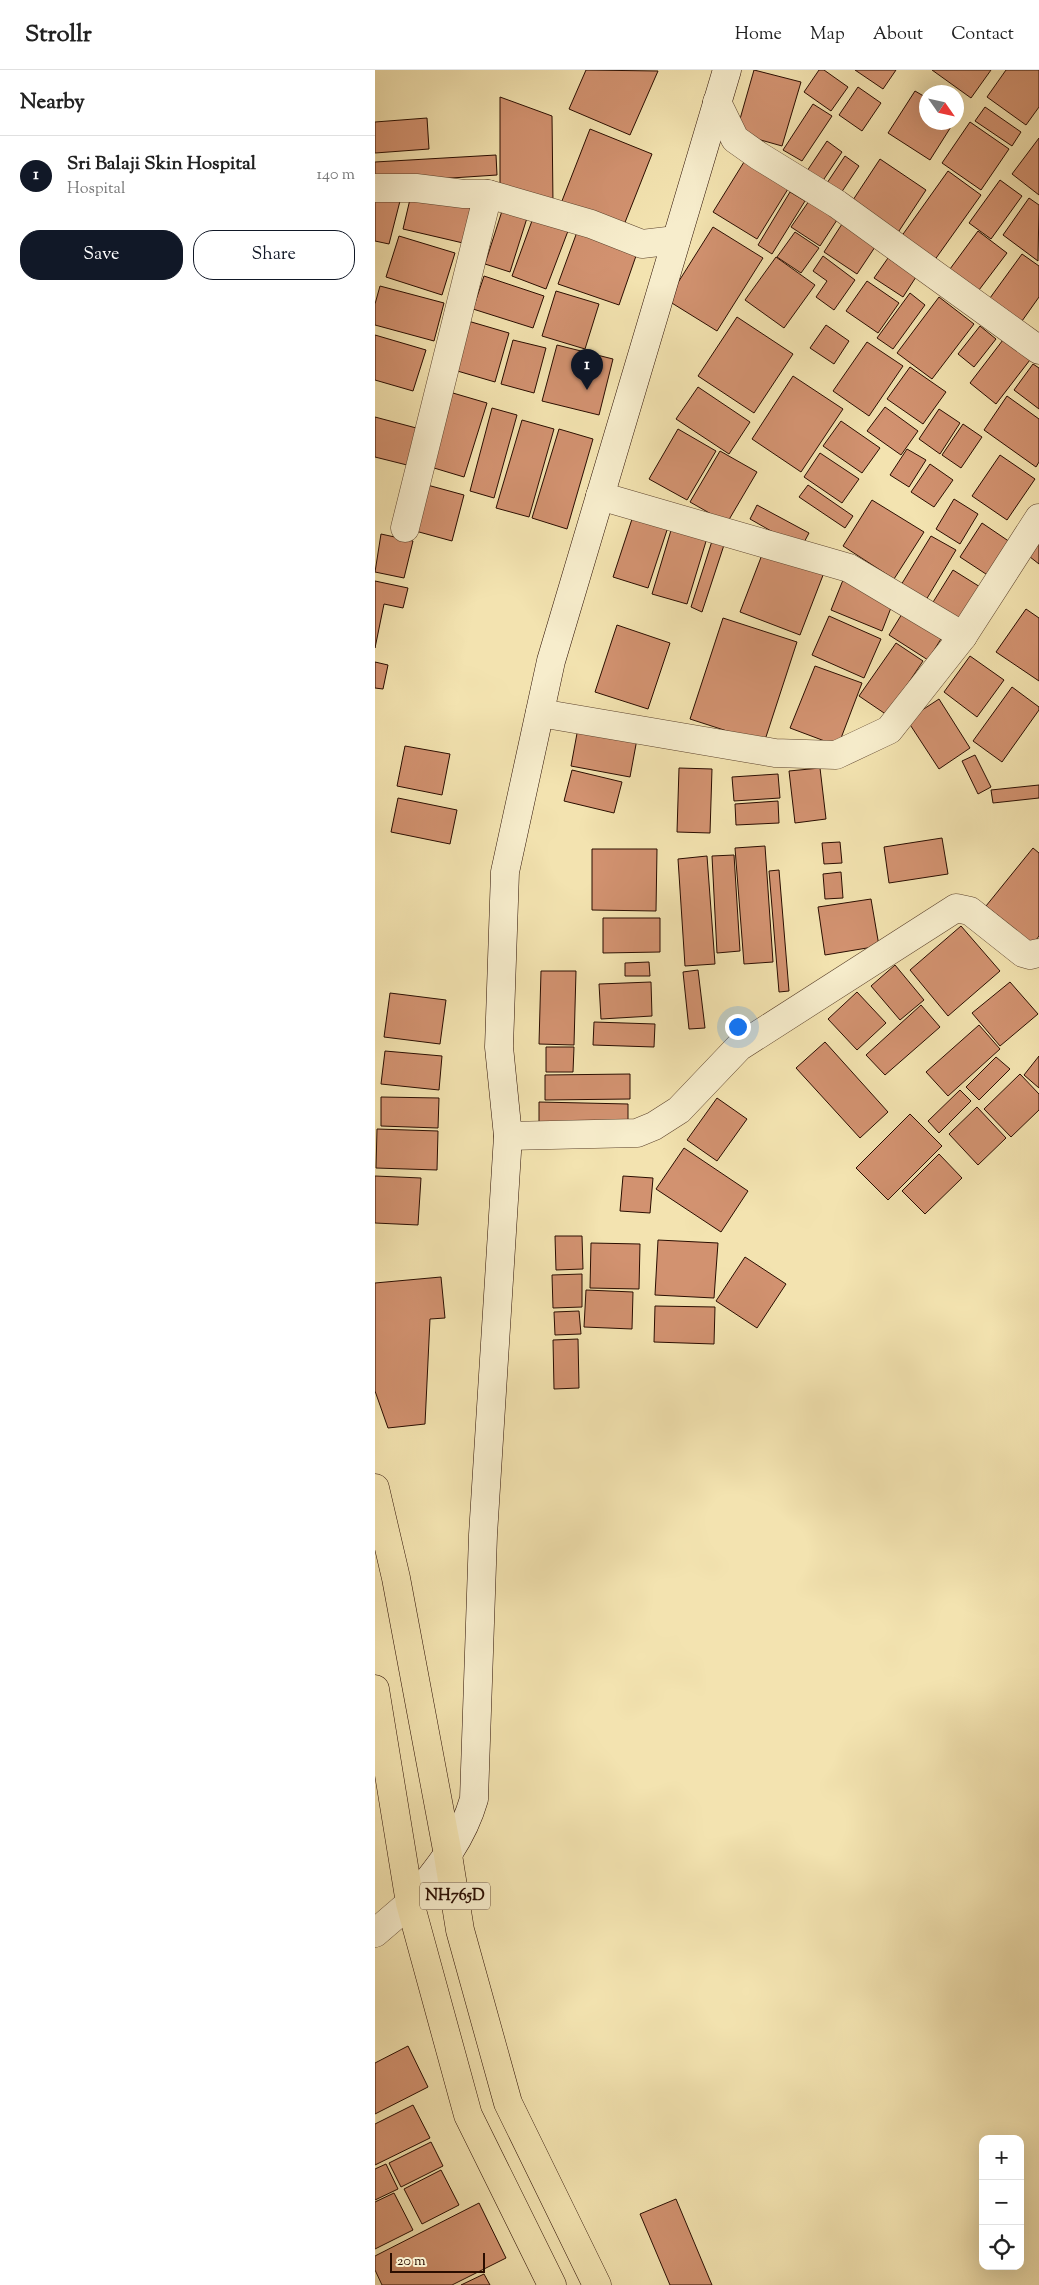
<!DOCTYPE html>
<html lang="en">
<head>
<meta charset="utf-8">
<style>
	body { margin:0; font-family:"Sorts Mill Goudy",serif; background:#f2f2f2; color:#222 }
	.controls { position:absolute; right:15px; bottom:15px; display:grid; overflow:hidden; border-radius:10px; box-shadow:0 5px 20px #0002 }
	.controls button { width:45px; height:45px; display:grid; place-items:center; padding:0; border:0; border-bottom:1px solid #e0e0e0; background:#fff; color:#222; font:25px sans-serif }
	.compass { position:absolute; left:544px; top:15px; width:45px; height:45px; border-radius:50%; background:#fff; box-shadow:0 5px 20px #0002; rotate:124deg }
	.scale { position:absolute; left:15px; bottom:12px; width:95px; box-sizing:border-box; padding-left:5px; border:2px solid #2a0d00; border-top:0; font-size:14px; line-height:18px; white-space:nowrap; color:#2a0d00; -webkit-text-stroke:4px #f7edcc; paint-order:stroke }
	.you { position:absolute; left:362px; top:956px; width:18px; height:18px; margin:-12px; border:4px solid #fff; border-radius:50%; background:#1a73e8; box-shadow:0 0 0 8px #1a73e833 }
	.badge { display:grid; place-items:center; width:32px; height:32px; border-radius:50%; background:#111827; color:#fff; font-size:16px; font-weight:700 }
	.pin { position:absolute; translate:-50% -41px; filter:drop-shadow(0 1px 2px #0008) }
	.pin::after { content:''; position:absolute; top:26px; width:18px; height:15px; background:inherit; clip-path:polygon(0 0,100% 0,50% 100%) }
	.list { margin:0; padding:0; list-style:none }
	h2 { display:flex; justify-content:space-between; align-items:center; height:65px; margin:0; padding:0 20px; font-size:21px }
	h2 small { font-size:16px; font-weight:400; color:#767676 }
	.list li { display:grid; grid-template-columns:32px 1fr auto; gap:15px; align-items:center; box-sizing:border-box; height:80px; padding:0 20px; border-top:1px solid #e0e0e0 }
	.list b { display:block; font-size:19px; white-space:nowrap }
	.list p { margin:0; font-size:16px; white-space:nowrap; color:#767676 }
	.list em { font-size:16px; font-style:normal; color:#767676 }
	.actions { display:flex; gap:10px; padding:15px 20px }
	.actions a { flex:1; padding:11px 0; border:1px solid #111827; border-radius:20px; text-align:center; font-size:18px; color:#111827 }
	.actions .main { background:#111827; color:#fff }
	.icon { flex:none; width:28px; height:28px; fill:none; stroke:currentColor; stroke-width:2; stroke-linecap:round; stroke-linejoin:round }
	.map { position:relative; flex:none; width:664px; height:2215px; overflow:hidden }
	header { display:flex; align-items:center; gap:30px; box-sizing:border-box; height:70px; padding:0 25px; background:#fff; border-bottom:1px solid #e0e0e0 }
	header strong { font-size:24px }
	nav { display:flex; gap:28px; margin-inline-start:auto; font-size:18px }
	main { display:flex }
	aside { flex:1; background:#fff }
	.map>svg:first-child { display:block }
</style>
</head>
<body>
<header>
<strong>Strollr</strong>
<nav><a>Home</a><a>Map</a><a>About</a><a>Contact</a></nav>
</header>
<main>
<aside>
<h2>Nearby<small></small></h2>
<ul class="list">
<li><span class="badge">1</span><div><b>Sri Balaji Skin Hospital</b><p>Hospital</p></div><em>140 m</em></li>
</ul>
<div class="actions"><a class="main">Save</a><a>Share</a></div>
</aside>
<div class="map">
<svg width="664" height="2215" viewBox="0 0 664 2215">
	<rect width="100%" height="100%" fill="#f3e3b0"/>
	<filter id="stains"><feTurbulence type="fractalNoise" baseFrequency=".004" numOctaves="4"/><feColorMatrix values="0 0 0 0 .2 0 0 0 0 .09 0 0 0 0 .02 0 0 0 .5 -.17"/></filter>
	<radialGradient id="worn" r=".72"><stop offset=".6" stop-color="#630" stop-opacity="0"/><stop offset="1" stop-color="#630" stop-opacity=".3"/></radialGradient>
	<g fill="#d29270" stroke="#2a0d00">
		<path d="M211 0 283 1 255 65 194 39Z"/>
		<path d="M379 0 426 12 407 76 361 63Z"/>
		<path d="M444 0H449L473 17 456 41 429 22Z"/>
		<path d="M480 0H521L508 19Z"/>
		<path d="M557 0H616L596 28Z"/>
		<path d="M631 0H664V37L651 55 612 27Z"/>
		<path d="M483 17 506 33 487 61 464 45Z"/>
		<path d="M540 21 552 28V52H579L555 90 513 63Z"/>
		<path d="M125 27 177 46 178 134 125 122Z"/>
		<path d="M438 34 457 46 427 91 408 80Z"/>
		<path d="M610 37 646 62 637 76 600 51Z"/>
		<path d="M52 48 54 79 0 83V52Z"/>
		<path d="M595 52 634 79 606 120 567 93Z"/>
		<path d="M215 59 277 84 247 160 185 136Z"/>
		<path d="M664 68V125L637 104Z"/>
		<path d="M452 71 467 82 443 118 428 107Z"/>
		<path d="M121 85 122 105 0 113V92Z"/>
		<path d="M470 86 484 96 462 129 448 119Z"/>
		<path d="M505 89 551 120 522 164 476 133Z"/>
		<path d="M369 92 413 119 382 169 338 142Z"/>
		<path d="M573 101 606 125 559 191 526 167Z"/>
		<path d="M625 110 647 126 616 169 594 153Z"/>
		<path d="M415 122 430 131 397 184 383 175Z"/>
		<path d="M0 125 25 131 14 174 0 171Z"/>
		<path d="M36 125 96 138 88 173 28 159Z"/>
		<path d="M654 128 664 135 663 191 628 165Z"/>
		<path d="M434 131 462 150 445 176 416 157Z"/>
		<path d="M127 141 152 148 135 202 110 194Z"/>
		<path d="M158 148 193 161 171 219 137 206Z"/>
		<path d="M467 154 500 177 482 204 449 182Z"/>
		<path d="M338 157 388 188 342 261 292 230Z"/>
		<path d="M603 161 632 183 604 220 575 199Z"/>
		<path d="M202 162 262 183 244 235 183 214Z"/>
		<path d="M420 162 444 178 426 203 402 187Z"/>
		<path d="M24 166 80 183 67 225 11 207Z"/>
		<path d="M647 184 664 196V227L647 251 615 228Z"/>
		<path d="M448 186 480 210 459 240 441 227 452 211 438 201Z"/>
		<path d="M401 187 440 215 409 258 370 230Z"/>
		<path d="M513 188 541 207 528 227 499 208Z"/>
		<path d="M109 206 169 226 158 258 98 239Z"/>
		<path d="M492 211 524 233 503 263 471 241Z"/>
		<path d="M5 216 69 233 59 271 0 255V234Z"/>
		<path d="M181 221 224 234 210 279 167 266Z"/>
		<path d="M535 223 550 235 518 279 502 268Z"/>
		<path d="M564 227 599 254 557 309 522 283Z"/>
		<path d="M362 247 418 284 379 343 323 306Z"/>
		<path d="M93 251 134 263 120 312 79 300Z"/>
		<path d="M451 255 474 271 459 294 435 278Z"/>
		<path d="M605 256 621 269 599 297 583 284Z"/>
		<path d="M0 265 51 280 38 321 0 310Z"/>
		<path d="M631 266 658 286 621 334 595 313Z"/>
		<path d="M138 270 171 278 159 323 126 314Z"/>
		<path d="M492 272 528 296 494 346 458 321Z"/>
		<path d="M182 275 238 289 224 345 167 331Z"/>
		<path d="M658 294 664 298V339L639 320Z"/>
		<path d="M535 297 571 322 548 354 512 329Z"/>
		<path d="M418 306 468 339 426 402 377 369Z"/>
		<path d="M323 317 375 352 354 384 301 349Z"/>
		<path d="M71 321 112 333 89 407 49 395Z"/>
		<path d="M632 326 664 349V392L661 397 609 360Z"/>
		<path d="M510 337 543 361 526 385 492 361Z"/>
		<path d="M117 338 142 345 119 428 95 421Z"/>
		<path d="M564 339 585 353 565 384 544 369Z"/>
		<path d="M0 347 45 359 36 396 0 387Z"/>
		<path d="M147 350 179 359 154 447 121 438Z"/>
		<path d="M466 351 505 378 487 403 448 376Z"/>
		<path d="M588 354 607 367 586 398 567 385Z"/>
		<path d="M184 359 218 369 192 459 157 448Z"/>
		<path d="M303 359 341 381 312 430 274 409Z"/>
		<path d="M532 379 551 390 534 417 515 405Z"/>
		<path d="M345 381 382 402 352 453 315 432Z"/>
		<path d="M445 383 484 409 467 433 429 407Z"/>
		<path d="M625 385 660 409 632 450 597 426Z"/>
		<path d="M555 394 578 410 559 437 536 422Z"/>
		<path d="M45 413 89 425 77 471 33 459Z"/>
		<path d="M433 415 478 446 470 458 424 427Z"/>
		<path d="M579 429 603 444 585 474 561 459Z"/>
		<path d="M497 430 549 462 519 509 468 476Z"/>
		<path d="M382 435 434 463 426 478 375 449Z"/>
		<path d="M259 443 294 454 273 518 238 507Z"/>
		<path d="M607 453 635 472 614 506 585 487Z"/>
		<path d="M297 457 332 468 312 534 277 524Z"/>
		<path d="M6 464 38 471 29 508 0 502Z"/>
		<path d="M664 465V494L650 483Z"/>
		<path d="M556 466 581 480 551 530 526 515Z"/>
		<path d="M337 471 349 475 327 542 316 537Z"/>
		<path d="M390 477 450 500 425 565 365 542Z"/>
		<path d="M578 500 610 520 587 556 555 537Z"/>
		<path d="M468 510 519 530 507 561 456 540Z"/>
		<path d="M0 511 33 518 28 538 9 534 0 578Z"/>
		<path d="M530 539 569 564 553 590 514 565Z"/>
		<path d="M651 539 664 548V611L621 582Z"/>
		<path d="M454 546 506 569 489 608 437 585Z"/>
		<path d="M348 548 422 572 389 673 315 649Z"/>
		<path d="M242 555 295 573 273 639 220 622Z"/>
		<path d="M521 573 548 591 512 645 484 626Z"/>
		<path d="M595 586 629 610 602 647 569 622Z"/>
		<path d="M0 592 13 595 8 619 0 618Z"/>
		<path d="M440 596 487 613 463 676 415 658Z"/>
		<path d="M637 617 664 637V640L627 692 598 671Z"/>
		<path d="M564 629 595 678 564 699 532 650Z"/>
		<path d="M203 658 262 669 255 707 196 696Z"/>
		<path d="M30 676 75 684 67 725 22 716Z"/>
		<path d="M600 685 616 717 603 724 587 691Z"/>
		<path d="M304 698 337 699 335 763 302 762Z"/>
		<path d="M445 698 451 749 420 753 414 701Z"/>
		<path d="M197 700 247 712 239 743 189 731Z"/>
		<path d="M403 704 405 728 359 731 357 707Z"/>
		<path d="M664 715V728L618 733 616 720Z"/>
		<path d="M23 728 82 740 75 774 16 762Z"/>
		<path d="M403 731 404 753 361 755 360 734Z"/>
		<path d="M567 768 573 804 514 813 509 777Z"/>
		<path d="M465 772 467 793 449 794 447 773Z"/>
		<path d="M390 776 398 892 369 894 360 778Z"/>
		<path d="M658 778 664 783V866L658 874 611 836Z"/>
		<path d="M217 779H282L281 841 217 840Z"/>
		<path d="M359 785 365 881 342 883 337 786Z"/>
		<path d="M332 786 340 894 310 896 303 789Z"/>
		<path d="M404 800 414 921 404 922 394 801Z"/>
		<path d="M466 802 468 828 450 829 448 804Z"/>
		<path d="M496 829 504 876 450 885 443 837Z"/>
		<path d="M228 848H285V882L228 883Z"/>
		<path d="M586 856 625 901 573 946 535 900Z"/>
		<path d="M274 892 275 906H250V893Z"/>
		<path d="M520 895 549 930 525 950 496 916Z"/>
		<path d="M323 900 330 958 314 959 308 902Z"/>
		<path d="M166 901H201L199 975 164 974Z"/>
		<path d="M276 912 277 946 226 949 224 914Z"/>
		<path d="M635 912 663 944 625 976 597 943Z"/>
		<path d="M482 922 511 953 482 980 453 949Z"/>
		<path d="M15 923 71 930 65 974 9 967Z"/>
		<path d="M546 935 565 957 510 1005 491 985Z"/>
		<path d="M219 952 280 954 279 977 218 975Z"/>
		<path d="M604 955 625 979 573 1026 551 1002Z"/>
		<path d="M450 972 513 1042 485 1068 421 998Z"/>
		<path d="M171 977H199L198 1002H171Z"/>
		<path d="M10 981 67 986 64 1020 6 1014Z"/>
		<path d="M664 986V1018L649 1005Z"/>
		<path d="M621 987 635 999 604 1030 591 1017Z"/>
		<path d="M255 1004V1029L170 1030V1005Z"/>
		<path d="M645 1004 664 1024V1040L636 1067 609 1039Z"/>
		<path d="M585 1020 596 1031 564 1063 553 1051Z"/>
		<path d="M6 1027 64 1028 63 1058 6 1056Z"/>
		<path d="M342 1028 372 1049 342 1091 312 1070Z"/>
		<path d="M164 1032 253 1034V1059L164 1058Z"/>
		<path d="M602 1037 631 1068 603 1095 574 1064Z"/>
		<path d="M535 1044 567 1076 513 1130 481 1098Z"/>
		<path d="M2 1059 63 1061 62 1100 1 1098Z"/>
		<path d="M309 1078 373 1121 346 1162 281 1119Z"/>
		<path d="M564 1084 587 1108 550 1144 527 1121Z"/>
		<path d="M0 1106 46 1108 43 1155 0 1153Z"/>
		<path d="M248 1106 278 1108 275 1143 245 1141Z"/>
		<path d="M180 1166H207L208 1199 181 1200Z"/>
		<path d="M283 1170 343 1173 339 1228 280 1225Z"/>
		<path d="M216 1173 265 1174 264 1219 215 1218Z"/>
		<path d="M370 1187 411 1214 382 1258 341 1231Z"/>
		<path d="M207 1204V1237L178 1238 177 1205Z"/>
		<path d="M66 1207 70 1248 55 1249 50 1354 13 1358 0 1321V1213Z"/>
		<path d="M211 1220 258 1222 257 1259 209 1257Z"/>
		<path d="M280 1236 340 1237 339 1274 279 1272Z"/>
		<path d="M204 1241 206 1264 180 1265 179 1242Z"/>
		<path d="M203 1269 204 1318 179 1319 178 1270Z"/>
		<path d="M33 1976 53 2017 0 2044V1993Z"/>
		<path d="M38 2035 55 2068 0 2095V2054Z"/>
		<path d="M56 2072 68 2096 26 2117 14 2093Z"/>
		<path d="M11 2094 23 2119 0 2130V2099Z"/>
		<path d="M66 2100 84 2135 47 2154 29 2119Z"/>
		<path d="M19 2123 38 2160 0 2179V2132Z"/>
		<path d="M301 2129 337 2215H295L265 2144Z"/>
		<path d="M104 2133 131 2188 77 2215H7L0 2200V2186Z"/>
		<path d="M109 2204 115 2215H86Z"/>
	</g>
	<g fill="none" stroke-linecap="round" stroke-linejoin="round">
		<defs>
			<g id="street">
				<path d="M342 32 360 69 384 86 462 134 664 280"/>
				<path d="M0 118H41L89 124H113L216 154 267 174 301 170"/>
				<path d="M225 426 474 498 588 566"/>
				<path d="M30 458 113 124"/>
				<path d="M165 643 400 683 461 685 514 660 588 566 664 448"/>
				<path d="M133 1066 262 1063 279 1056 304 1040 364 977 581 838 595 841 648 883 655 885 664 883"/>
				<path d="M0 1863 35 1833"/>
			</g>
			<path id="secondary" d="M35 1833C62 1800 87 1771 99 1729L108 1465 133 1066 124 977 130 802 176 591 352 0"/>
			<g id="highway">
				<path d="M0 1418 21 1508 73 1785 85 1860 133 2033 222 2215"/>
				<path d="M0 1619 35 1833 93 2045 177 2215"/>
			</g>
		</defs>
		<use href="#street" stroke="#5c422c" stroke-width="29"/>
		<use href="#secondary" stroke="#2a0d00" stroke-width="29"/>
		<use href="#highway" stroke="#2a0d00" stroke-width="29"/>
		<use href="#street" stroke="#f7edcc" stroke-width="28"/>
		<use href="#secondary" stroke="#f7edcc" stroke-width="28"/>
		<use href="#highway" stroke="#f3e3b0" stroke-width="28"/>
	</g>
	<g text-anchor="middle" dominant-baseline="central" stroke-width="4.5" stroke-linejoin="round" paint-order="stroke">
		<rect fill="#f7edcc" stroke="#68503d" stroke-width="1" x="45" y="1812.5" width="70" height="27" rx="4"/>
		<g font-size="16" font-weight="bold" fill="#2a0d00">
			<text x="80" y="1826">NH765D</text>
		</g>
	</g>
	<rect width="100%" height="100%" filter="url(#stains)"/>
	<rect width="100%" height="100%" fill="url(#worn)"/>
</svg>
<div class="controls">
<button>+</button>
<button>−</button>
<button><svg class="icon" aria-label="locate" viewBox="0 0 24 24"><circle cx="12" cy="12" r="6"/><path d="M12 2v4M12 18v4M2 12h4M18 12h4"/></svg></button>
</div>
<svg class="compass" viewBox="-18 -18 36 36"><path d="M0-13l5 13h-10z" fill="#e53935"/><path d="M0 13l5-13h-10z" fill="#767676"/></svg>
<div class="scale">20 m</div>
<div class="you"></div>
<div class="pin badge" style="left:212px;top:320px">1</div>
</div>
</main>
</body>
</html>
